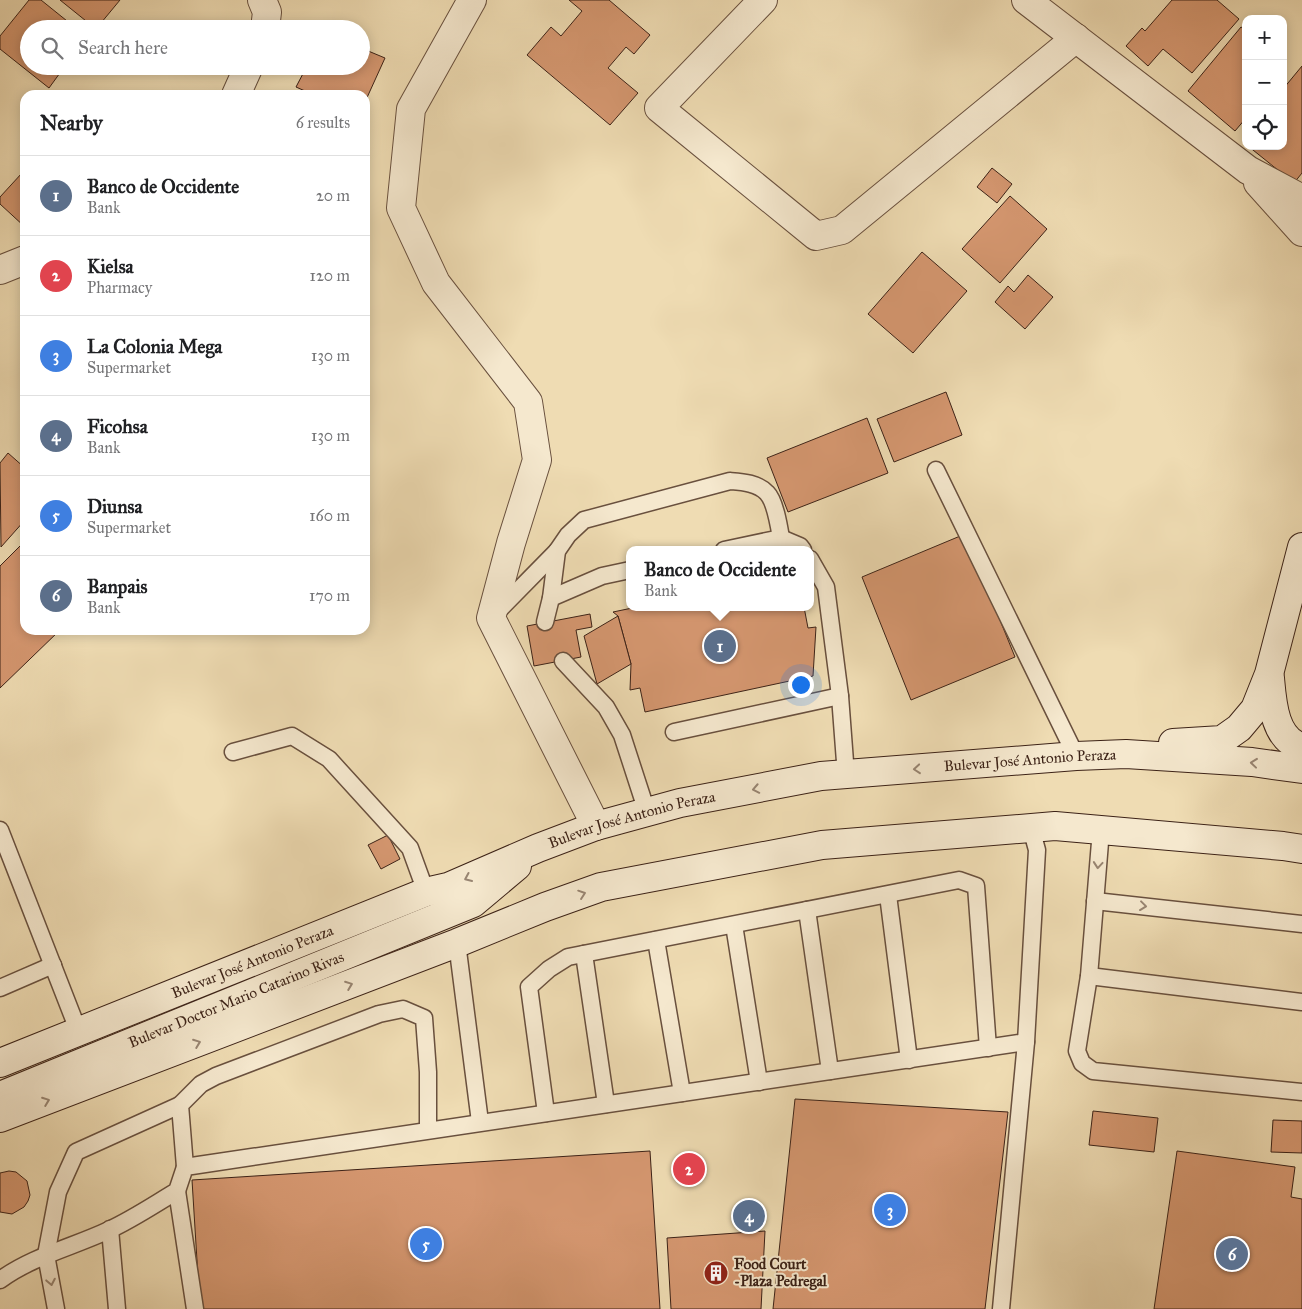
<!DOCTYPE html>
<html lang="en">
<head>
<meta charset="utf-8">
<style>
	body { margin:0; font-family:"IM FELL Great Primer",serif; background:#f2f2f2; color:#202124 }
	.controls { position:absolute; right:15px; top:15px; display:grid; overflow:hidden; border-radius:10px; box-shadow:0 2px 12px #0003 }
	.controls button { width:45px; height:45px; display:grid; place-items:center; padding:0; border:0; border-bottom:1px solid #e0e0e0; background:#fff; color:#202124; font:25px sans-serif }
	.you { position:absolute; left:800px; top:684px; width:18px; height:18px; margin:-12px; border:4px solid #fff; border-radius:50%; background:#1a73e8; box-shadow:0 0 0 8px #1a73e833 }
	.badge { display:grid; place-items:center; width:32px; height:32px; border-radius:50%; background:#b45309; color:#fff; font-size:16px; font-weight:700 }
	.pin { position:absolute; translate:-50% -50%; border:2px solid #fff; box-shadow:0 1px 5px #0006 }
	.popup { position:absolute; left:626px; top:546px; width:188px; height:65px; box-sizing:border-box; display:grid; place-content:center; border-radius:10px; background:#fff; filter:drop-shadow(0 1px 4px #0005); font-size:16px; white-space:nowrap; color:#757577 }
	.popup b { font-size:19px; color:#202124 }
	.popup::after { content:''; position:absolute; left:50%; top:100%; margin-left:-10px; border:10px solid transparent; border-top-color:#fff }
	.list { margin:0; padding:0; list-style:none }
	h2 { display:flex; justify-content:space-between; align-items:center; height:65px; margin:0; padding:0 20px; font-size:21px }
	h2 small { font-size:16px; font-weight:400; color:#757577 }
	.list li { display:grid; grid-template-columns:32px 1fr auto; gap:15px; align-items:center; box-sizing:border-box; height:80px; padding:0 20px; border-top:1px solid #e0e0e0 }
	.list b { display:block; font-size:19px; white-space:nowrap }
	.list p { margin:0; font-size:16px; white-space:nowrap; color:#757577 }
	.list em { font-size:16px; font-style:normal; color:#757577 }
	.icon { flex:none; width:28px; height:28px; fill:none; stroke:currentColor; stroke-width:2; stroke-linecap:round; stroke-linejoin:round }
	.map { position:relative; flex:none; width:1302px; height:1309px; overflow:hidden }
	.search { position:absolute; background:#fff; box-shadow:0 2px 12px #0003; left:20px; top:20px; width:350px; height:55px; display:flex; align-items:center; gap:12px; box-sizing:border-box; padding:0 18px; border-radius:28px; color:#757577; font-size:19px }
	.panel { position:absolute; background:#fff; box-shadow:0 2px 12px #0003; left:20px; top:90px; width:350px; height:545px; border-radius:15px }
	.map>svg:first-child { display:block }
</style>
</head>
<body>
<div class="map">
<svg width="1302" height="1309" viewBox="0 0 1302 1309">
	<rect width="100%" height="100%" fill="#efdcb3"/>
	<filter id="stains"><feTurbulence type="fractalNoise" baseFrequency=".004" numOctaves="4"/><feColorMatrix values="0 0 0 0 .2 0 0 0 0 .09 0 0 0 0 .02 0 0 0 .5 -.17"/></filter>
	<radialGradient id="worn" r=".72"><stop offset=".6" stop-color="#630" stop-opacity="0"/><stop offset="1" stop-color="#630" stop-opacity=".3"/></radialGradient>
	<g fill="#d59770" stroke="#3c2217">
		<path d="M29 0H41L77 29H29V66H65L49 88 0 49V36Z"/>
		<path d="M60 0H120L96 29Z"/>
		<path d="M569 0H609L650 35 634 54 626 47 608 68 638 93 610 125 527 55 551 27 561 36 582 11Z"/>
		<path d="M1172 0H1217L1239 19 1192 73 1163 49 1148 66 1126 46 1142 28 1145 31Z"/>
		<path d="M1241 27 1246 30V118L1235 131 1188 91Z"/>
		<path d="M361 48 385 58 365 102V95H314L296 87 307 66H361Z"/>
		<path d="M1302 66V173L1294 183 1248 146H1283V89Z"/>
		<path d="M992 168 1012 184 997 203 977 187Z"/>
		<path d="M22 173 25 175V227L0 204V197Z"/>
		<path d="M1010 196 1047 229 1000 283 962 249Z"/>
		<path d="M922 252 967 291 913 353 868 314Z"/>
		<path d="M1028 275 1053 297 1025 329 995 302 1008 286 1014 292Z"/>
		<path d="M946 392 962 435 894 462 877 419Z"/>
		<path d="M867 418 888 473 788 512 767 458Z"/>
		<path d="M8 453 25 468V520L1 547 0 463Z"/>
		<path d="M965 534 1015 657 911 700 862 577Z"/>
		<path d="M25 541V630H60L0 688V566Z"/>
		<path d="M637 607H804L808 628 816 627 813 676 645 712 640 688 630 690 631 664 618 616 613 612Z"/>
		<path d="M590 614 592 627 576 630 581 657 534 666 527 626Z"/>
		<path d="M618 616 631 664 597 684 584 636Z"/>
		<path d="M388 835 400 859 381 869 368 845Z"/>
		<path d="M795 1099 1008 1112 985 1309H773Z"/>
		<path d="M1093 1111 1158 1118 1154 1152 1089 1145Z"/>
		<path d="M1273 1120 1302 1121V1153L1271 1152Z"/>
		<path d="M650 1151 660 1309H200L192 1180Z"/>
		<path d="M1177 1151 1295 1167 1291 1197 1302 1199V1309H1154Z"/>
		<path d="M9 1171 16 1172 27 1181 30 1195 28 1201 24 1207 12 1214 0 1212V1173Z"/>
		<path d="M765 1231 761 1309H671L667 1238Z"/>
	</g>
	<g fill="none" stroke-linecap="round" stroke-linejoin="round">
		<defs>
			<g id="service">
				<path d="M936 470 1076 756"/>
				<path d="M724 550 781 538 800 546 803 550"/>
				<path d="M810 559 826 587 840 696 846 775"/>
				<path d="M551 598 557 551 568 535 584 520 730 481C742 482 758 483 767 493 775 501 779 526 781 538"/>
				<path d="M495 614 557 551"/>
				<path d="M545 622 551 598 602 576 630 570"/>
				<path d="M563 661 606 707 622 735 647 812"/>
				<path d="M674 732 840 696"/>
				<path d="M233 752 292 736 329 759 410 848 426 892"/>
				<path d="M0 830 78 1030"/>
				<path d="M1101 830 1089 976 1077 1051 1082 1063 1093 1071 1302 1092"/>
				<path d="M888 895 909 1060"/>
				<path d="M1095 901 1302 924"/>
				<path d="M807 910 830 1071"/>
				<path d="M734 925 759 1082"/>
				<path d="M656 940 682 1093"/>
				<path d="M457 943 480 1122"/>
				<path d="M584 954 606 1104"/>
				<path d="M1089 976 1302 1002"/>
				<path d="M0 988 53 965"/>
				<path d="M546 1113 529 987 549 969 568 957 959 880 976 886 988 1048"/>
				<path d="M185 1167 180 1105 201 1084 216 1076 379 1014 403 1009 424 1018 428 1072V1130"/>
				<path d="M177 1191 195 1309"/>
				<path d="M110 1229 117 1309"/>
				<path d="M0 1280C33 1256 73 1247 109 1230 133 1219 155 1204 177 1191L185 1167 1026 1042"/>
				<path d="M56 1309 46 1255 58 1192 76 1152 180 1105"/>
				<path d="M1001 1309 1026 1042 1037 850 1031 828"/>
			</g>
			<g id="minor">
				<path d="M262 0 267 12 265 29"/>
				<path d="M472 0 411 109 401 208 436 283 528 402 537 460 511 543 491 618 596 826"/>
				<path d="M763 0 659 108 816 236 842 230 1076 38"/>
				<path d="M1026 0 1248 170 1302 199"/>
				<path d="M236 95 249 66"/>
				<path d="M1258 183 1302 232"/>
				<path d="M0 270 25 260"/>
			</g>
			<g id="secondary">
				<path d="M1270 678C1272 701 1274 740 1302 747"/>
				<path d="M1173 743 1222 740 1239 728 1255 709 1269 674 1302 547"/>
				<path id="s1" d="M0 1063 426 892 448 887 538 848 596 826 680 803 821 776 1076 756 1126 754 1252 762 1302 769"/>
				<path id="s2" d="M0 1096 473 903 517 866"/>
				<path d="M0 1118 457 943 545 907 601 887 822 845 1055 826 1283 846 1302 849"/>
			</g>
		</defs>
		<use href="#service" stroke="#69503e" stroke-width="19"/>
		<use href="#minor" stroke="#69503e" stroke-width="30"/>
		<use href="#secondary" stroke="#3c2217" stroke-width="30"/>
		<use href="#service" stroke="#f5e8ce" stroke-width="16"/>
		<use href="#minor" stroke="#f5e8ce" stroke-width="28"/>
		<use href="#secondary" stroke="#f5e8ce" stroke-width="28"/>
	</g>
	<defs><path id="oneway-chevron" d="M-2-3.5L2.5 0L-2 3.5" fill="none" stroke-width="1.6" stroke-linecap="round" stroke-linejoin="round" transform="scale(1.25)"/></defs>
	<g stroke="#988572">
		<use href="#oneway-chevron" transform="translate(1254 763) rotate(-174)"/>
		<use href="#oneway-chevron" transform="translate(917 769) rotate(175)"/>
		<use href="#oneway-chevron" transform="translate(756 789) rotate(169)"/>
		<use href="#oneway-chevron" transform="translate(1098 865) rotate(95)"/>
		<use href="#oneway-chevron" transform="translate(468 878) rotate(156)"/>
		<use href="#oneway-chevron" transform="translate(582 894) rotate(-19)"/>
		<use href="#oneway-chevron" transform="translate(1143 906) rotate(7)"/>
		<use href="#oneway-chevron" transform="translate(349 985) rotate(-21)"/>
		<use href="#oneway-chevron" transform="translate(197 1043) rotate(-21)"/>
		<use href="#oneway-chevron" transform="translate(46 1101) rotate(-21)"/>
		<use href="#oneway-chevron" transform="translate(51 1282) rotate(79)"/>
	</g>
	<defs>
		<symbol id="building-disc" viewBox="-11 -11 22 22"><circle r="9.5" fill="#8f2418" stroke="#f5e8ce"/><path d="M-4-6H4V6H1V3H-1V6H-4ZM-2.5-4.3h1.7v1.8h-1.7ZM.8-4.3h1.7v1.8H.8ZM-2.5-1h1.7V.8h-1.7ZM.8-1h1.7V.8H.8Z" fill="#fff"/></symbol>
	</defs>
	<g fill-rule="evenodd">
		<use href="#building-disc" x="702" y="1259" width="28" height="28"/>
	</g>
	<g text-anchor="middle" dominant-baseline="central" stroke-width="4" stroke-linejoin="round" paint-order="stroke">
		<g font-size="15" fill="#3c2217" stroke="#f5e8ce">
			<text stroke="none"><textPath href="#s1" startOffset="1082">Bulevar José Antonio Peraza</textPath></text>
			<text stroke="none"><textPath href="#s1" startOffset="678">Bulevar José Antonio Peraza</textPath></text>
			<text stroke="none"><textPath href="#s1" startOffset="272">Bulevar José Antonio Peraza</textPath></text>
			<text stroke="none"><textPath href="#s2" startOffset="255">Bulevar Doctor Mario Catarino Rivas</textPath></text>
		</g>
		<g font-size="15" font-weight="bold" fill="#3c2217" stroke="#f5e8ce" text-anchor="start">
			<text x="734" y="1264">Food Court<tspan x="734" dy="17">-Plaza Pedregal</tspan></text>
		</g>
	</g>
	<rect width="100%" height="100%" filter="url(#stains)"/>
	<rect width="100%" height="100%" fill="url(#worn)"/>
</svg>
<div class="controls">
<button>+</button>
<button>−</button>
<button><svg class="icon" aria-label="locate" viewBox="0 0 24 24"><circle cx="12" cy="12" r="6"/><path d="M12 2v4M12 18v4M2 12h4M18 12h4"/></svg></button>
</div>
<div class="you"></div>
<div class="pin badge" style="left:720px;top:646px;background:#5c6f8a">1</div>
<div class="popup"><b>Banco de Occidente</b>Bank</div>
<div class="pin badge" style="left:689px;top:1169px;background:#e0444e">2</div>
<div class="pin badge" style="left:890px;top:1210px;background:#3f7fe0">3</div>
<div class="pin badge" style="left:749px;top:1216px;background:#5c6f8a">4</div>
<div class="pin badge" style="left:426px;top:1244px;background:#3f7fe0">5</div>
<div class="pin badge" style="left:1232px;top:1254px;background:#5c6f8a">6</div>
<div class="search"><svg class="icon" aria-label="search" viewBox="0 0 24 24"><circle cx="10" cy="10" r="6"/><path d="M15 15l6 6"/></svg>Search here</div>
<section class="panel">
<h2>Nearby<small>6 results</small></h2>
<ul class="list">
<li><span class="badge" style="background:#5c6f8a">1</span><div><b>Banco de Occidente</b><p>Bank</p></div><em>20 m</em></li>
<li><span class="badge" style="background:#e0444e">2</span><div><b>Kielsa</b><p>Pharmacy</p></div><em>120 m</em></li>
<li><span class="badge" style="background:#3f7fe0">3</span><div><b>La Colonia Mega</b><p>Supermarket</p></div><em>130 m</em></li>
<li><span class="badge" style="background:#5c6f8a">4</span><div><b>Ficohsa</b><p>Bank</p></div><em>130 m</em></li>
<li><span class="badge" style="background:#3f7fe0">5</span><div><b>Diunsa</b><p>Supermarket</p></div><em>160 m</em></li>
<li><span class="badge" style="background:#5c6f8a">6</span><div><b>Banpais</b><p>Bank</p></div><em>170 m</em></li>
</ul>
</section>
</div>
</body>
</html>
